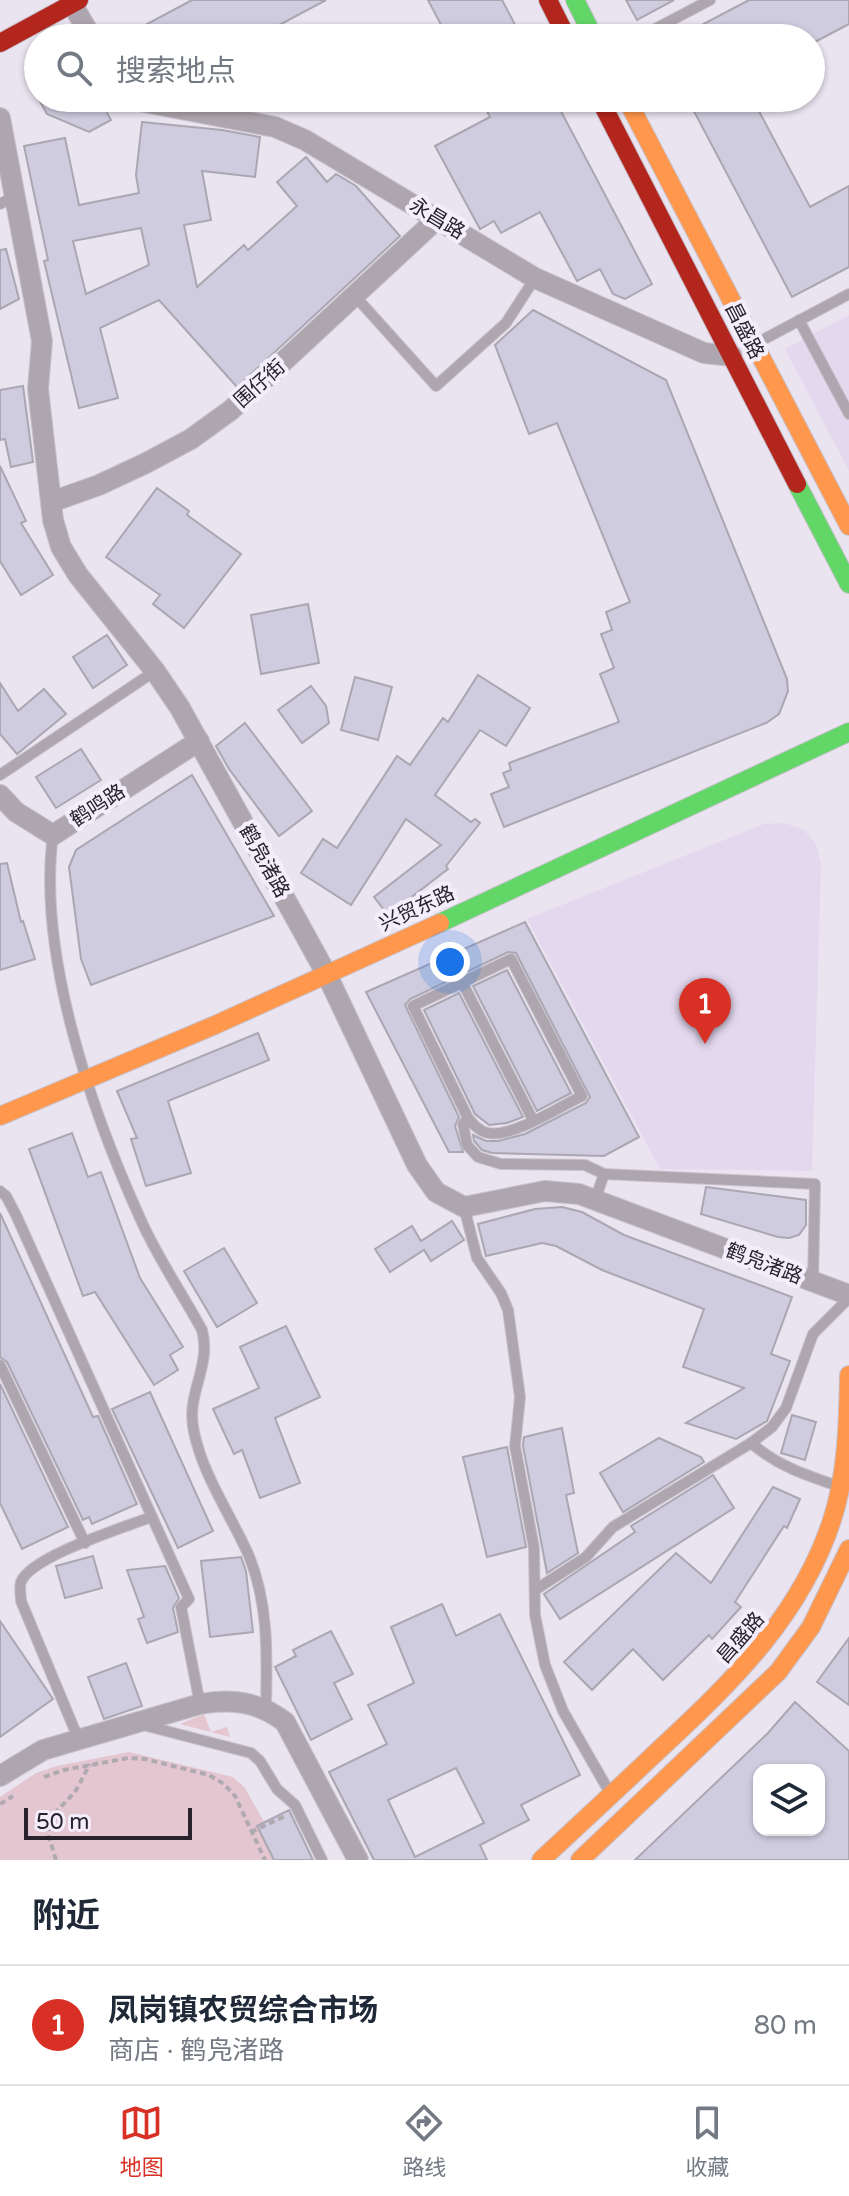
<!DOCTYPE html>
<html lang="zh">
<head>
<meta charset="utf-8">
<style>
	body { margin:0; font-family:"Varela Round","Noto Sans SC",sans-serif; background:#f6f6f7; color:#1f2937 }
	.controls { position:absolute; right:24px; bottom:24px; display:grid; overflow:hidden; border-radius:16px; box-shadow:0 2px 6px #0004 }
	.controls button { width:72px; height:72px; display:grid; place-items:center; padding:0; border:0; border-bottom:2px solid #e0e1e3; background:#fff; color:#1f2937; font:40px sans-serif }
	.scale { position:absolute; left:24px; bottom:20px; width:168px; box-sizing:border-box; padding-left:8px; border:4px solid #27222b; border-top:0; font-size:22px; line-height:28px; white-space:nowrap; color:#27222b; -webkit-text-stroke:6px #f4edfc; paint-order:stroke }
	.you { position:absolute; left:450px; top:962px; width:28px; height:28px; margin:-20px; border:6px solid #fff; border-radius:50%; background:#1a73e8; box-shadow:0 0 0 12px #1a73e833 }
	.badge { display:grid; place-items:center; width:52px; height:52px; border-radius:50%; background:#d93025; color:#fff; font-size:26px; font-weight:700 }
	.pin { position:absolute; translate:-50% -66px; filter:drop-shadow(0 2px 4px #0008) }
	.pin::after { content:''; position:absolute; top:42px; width:28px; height:24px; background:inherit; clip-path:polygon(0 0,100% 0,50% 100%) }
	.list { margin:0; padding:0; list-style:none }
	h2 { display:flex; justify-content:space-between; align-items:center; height:104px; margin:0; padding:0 32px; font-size:34px }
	h2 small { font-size:26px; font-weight:400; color:#747a83 }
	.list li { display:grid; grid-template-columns:52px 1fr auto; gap:24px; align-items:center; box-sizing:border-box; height:120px; padding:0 32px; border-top:2px solid #e0e1e3 }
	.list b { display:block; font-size:30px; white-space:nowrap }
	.list p { margin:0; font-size:26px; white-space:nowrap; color:#747a83 }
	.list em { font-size:26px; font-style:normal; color:#747a83 }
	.icon { flex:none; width:44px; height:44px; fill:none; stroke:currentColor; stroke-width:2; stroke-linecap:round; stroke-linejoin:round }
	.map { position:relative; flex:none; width:849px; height:1860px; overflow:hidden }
	.search { position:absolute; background:#fff; box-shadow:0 2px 6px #0004; left:24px; right:24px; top:24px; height:88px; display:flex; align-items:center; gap:20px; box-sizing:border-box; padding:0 28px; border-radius:44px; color:#747a83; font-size:30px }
	.sheet { height:224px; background:#fff }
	nav { display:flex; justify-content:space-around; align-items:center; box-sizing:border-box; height:112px; border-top:2px solid #e0e1e3; background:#fff; font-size:22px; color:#747a83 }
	nav a { display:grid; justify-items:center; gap:4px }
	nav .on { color:#d93025 }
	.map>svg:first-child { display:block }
</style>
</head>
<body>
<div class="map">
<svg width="849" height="1860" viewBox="0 0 849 1860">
	<rect width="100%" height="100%" fill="#eae3f0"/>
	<g fill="#e4d8ef">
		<path d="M849 315V471L785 349Z"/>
		<path d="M784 823 803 829 816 844 821 864 812 1171 660 1169 527 919 764 824Z"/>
	</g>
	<g fill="#e4c6d0">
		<path d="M204 1714 211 1732 227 1727 230 1737 180 1724Z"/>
		<path d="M129 1752 233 1777 245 1788 264 1822 257 1826 274 1860H0V1797L36 1773 57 1766Z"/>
	</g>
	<g fill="#ceccde" stroke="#aaa7b2" stroke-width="2" fill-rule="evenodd">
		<path d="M192 0H326L255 38H121Z"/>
		<path d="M428 0H502L522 38H448Z"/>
		<path d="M626 0H674L637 20Z"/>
		<path d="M749 0H849V24L811 44V38H677Z"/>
		<path d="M38 98H99L111 120 89 132 47 114Z"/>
		<path d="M480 98H554L652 284 625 299 613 294 600 269 577 281 540 212 501 233 494 221 480 229 435 146 490 117Z"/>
		<path d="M687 98H752L810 207 849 186V267L792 297Z"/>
		<path d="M142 122 222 130 260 137 255 177 202 171 211 220 184 225 197 287 244 245 248 250 297 206 277 182 306 157 327 182 336 174 356 186 400 236 237 387 159 300 100 328 118 398 79 408 44 261 48 260 24 146 65 138 79 205 139 193 136 175ZM141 228 149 265 86 294 73 241Z"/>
		<path d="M6 249 19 299 0 309V250Z"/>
		<path d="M533 310 666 380 787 679 788 691 779 714 766 723 504 827 491 794 509 787 503 773 511 770 509 763 619 722 600 674 614 668 601 634 612 630 606 612 630 602 557 423 529 434 495 345Z"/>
		<path d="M23 386 33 462 11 467 5 439 0 440V390Z"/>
		<path d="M0 466 26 521 21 523 53 575 21 595 0 561Z"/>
		<path d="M157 488 189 511 187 515 241 554 184 628 153 604 160 595 106 557Z"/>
		<path d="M308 604 319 663 261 674 251 615Z"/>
		<path d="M107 635 127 665 93 688 73 657Z"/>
		<path d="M478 675 530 708 506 746 480 730 435 795 471 822 475 819 480 823 446 866 448 869 388 915 374 897 441 845 406 819 351 905 301 873 323 839 337 848 397 756 410 765 443 718 448 722Z"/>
		<path d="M355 677 392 687 378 740 341 730Z"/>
		<path d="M0 683 18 711 44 689 66 714 17 754 0 734Z"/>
		<path d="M311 686 326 706 329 723 302 743 278 710Z"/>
		<path d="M245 723 312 811 279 836 229 769 216 746Z"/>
		<path d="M81 749 101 780 56 808 36 777Z"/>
		<path d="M192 775 274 916 91 985 81 959 69 867 76 850Z"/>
		<path d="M7 863 21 922 23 921 35 959 0 970V864Z"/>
		<path d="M525 922 639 1137 604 1156 492 1153 482 1150 474 1141 473 1135 486 1141H498L525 1134 586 1103 590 1097 516 953 508 952 410 999 405 1005 459 1117 455 1126 463 1152H449L366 992Z"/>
		<path d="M507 970 571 1093 537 1111 473 986Z"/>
		<path d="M459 993 523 1117 507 1123 489 1125 475 1114 424 1010Z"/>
		<path d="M258 1033 269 1060 168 1101 191 1173 146 1186 131 1139 137 1138 117 1091Z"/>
		<path d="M72 1133 88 1177 101 1172 140 1278 183 1347 170 1355 178 1370 154 1385 95 1292 83 1296 29 1149Z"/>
		<path d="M706 1187 806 1200V1225L799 1235 789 1238 778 1237 701 1214Z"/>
		<path d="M562 1207 582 1212 624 1235 792 1297 771 1354 790 1361 767 1421 736 1439 686 1423 744 1388 683 1367 704 1309 602 1270 556 1246 542 1243 486 1256 478 1224 535 1209Z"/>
		<path d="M0 1213 93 1417 98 1416 137 1504 92 1524 89 1517 83 1520 7 1362 0 1357Z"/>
		<path d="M452 1221 464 1240 431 1261 424 1250 390 1272 375 1249 412 1226 421 1241Z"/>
		<path d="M224 1248 257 1303 217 1327 184 1271Z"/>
		<path d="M286 1326 320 1397 275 1418 300 1483 260 1498 242 1450 234 1454 213 1409 259 1388 240 1347Z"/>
		<path d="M0 1384 68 1527 22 1549 0 1503Z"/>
		<path d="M150 1392 213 1531 178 1548 112 1409Z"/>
		<path d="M792 1415 816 1422 805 1460 781 1453Z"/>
		<path d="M562 1428 574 1493 566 1495 578 1553 547 1573 523 1446 524 1437Z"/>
		<path d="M659 1438 701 1457 704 1462 623 1512 600 1473Z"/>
		<path d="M507 1447 526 1547 487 1557 463 1457Z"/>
		<path d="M713 1475 734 1508 560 1619 544 1594 635 1532 631 1526Z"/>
		<path d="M773 1487 800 1499 787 1528 784 1526 735 1602 741 1607 712 1639 709 1635 663 1680 633 1649 592 1690 564 1662 676 1553 711 1583Z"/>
		<path d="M93 1556 102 1588 65 1598 56 1566Z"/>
		<path d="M241 1557 246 1571 253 1632 210 1637 201 1561Z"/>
		<path d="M165 1566 179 1598 173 1608 178 1632 147 1643 138 1619 144 1617 127 1570Z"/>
		<path d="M442 1604 456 1636 500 1614 580 1775 521 1805 529 1820 480 1845 487 1860H374L329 1772 387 1744 368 1705 414 1683 391 1627ZM456 1768 484 1823 415 1857 388 1800Z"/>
		<path d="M0 1621 53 1699 0 1737Z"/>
		<path d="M331 1631 353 1674 334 1683 352 1719 311 1740 275 1667 296 1656 293 1650Z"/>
		<path d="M849 1638V1705L817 1682Z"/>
		<path d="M126 1663 142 1706 104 1719 88 1677Z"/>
		<path d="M795 1702 849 1751V1860H635L768 1733ZM759 1770H819V1830H759Z"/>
		<path d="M289 1810 313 1860H274L257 1826Z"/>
	</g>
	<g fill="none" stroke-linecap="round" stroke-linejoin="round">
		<defs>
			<g id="lane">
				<path d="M638 38 710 0"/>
				<path d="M0 204 15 196"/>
				<path d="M355 296 436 386 506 323 535 278"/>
				<path d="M799 320 849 414"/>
				<path d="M755 344 849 294"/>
				<path d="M0 775 155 671"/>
				<path d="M53 835C37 953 91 1110 140 1218 157 1257 182 1293 202 1330 212 1367 185 1394 194 1432 203 1476 231 1515 249 1556 269 1605 267 1657 266 1708"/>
				<path d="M462 982 533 1120"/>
				<path d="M468 1118C474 1125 479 1131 488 1133 512 1138 559 1107 582 1096L511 959 413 1006 468 1118 463 1124 467 1145 478 1157 501 1164 585 1165 604 1174 595 1200"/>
				<path d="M604 1174 815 1184 813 1282"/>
				<path d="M0 1191 6 1196 16 1215 189 1599 181 1607 200 1704"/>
				<path d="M464 1207 477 1258 501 1293 508 1310 520 1397 515 1446 534 1548 535 1615 545 1665 563 1711 610 1793"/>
				<path d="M0 1365 85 1543"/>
				<path d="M751 1443C778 1466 805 1475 838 1486"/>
				<path d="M535 1590 586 1557 613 1527 751 1443 772 1427 786 1408 813 1334 849 1298"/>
				<path d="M143 1725 251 1753 260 1761 277 1789 295 1805 322 1860"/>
				<path d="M78 1738 21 1601C21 1596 19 1587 21 1582 31 1556 123 1528 151 1517"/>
			</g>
			<g id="street">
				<path d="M72 4 92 38"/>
				<path d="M139 98 144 102 275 127 305 140 535 278 704 353 732 356"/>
				<path d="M0 118 42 341 38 389 53 520 61 547 78 575 155 671 180 708 327 975 417 1165 436 1192 464 1207 545 1191 579 1194 849 1295"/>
				<path d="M51 502 99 485 146 463 191 439 231 410 437 219"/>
				<path d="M0 795 16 812 53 835 199 741"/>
				<path d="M0 1776 43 1750 200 1704C232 1698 259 1702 285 1722L358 1860"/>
			</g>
			<g id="fast">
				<path d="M575 0 594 38"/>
				<path d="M797 484 849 584"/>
				<path d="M440 923 849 732"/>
			</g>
			<g id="slow">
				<path d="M626 98 849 526"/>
				<path d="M0 1116 215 1025 440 923"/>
				<path d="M541 1860C581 1823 622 1785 662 1747 733 1681 801 1615 832 1520 847 1474 848 1424 849 1375"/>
				<path d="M580 1860 778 1672 811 1627 849 1549"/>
			</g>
			<g id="jam">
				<path d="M548 0 567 38"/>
				<path d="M0 43 79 0"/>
				<path d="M599 98 797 484"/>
			</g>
		</defs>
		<use href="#lane" stroke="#c7c1cc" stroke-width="12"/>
		<use href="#street" stroke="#c7c1cc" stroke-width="22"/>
		<use href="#fast" stroke="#c7c1cc" stroke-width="20"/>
		<use href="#slow" stroke="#c7c1cc" stroke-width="20"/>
		<use href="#jam" stroke="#c7c1cc" stroke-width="20"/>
		<g stroke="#b0a9b1" stroke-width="4" stroke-dasharray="6 4" stroke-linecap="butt">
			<path d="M44 1777 64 1770 128 1758 145 1759 209 1775 224 1784 235 1796 265 1860"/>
			<path d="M0 1804 13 1796"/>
			<path d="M251 1832 285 1816"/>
			<path d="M56 1860 49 1837 48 1820 75 1792 90 1764"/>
		</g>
		<use href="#lane" stroke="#aea6ae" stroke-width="10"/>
		<use href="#street" stroke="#aea6ae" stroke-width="20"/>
		<use href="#fast" stroke="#63d668" stroke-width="18"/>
		<use href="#slow" stroke="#ff974d" stroke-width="18"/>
		<use href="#jam" stroke="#b3261e" stroke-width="18"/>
	</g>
	<g text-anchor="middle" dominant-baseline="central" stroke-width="8" stroke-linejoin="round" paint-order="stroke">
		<g font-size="20" fill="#27222b" stroke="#f4edfc">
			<text transform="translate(437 219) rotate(31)">永昌路</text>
			<text transform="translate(744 331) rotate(63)">昌盛路</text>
			<text transform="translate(260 384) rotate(-42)">围仔街</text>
			<text transform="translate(98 806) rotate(-33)">鹤鸣路</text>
			<text transform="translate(264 861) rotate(61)">鹤凫渚路</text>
			<text transform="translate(417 909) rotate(-25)">兴贸东路</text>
			<text transform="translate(764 1264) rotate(21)">鹤凫渚路</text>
			<text transform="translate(741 1638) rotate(-49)">昌盛路</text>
		</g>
	</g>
</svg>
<div class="controls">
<button><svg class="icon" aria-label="layers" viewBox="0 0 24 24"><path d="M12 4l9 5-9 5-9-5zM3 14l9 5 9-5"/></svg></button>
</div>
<div class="scale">50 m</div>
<div class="you"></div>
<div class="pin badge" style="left:705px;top:1044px">1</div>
<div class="search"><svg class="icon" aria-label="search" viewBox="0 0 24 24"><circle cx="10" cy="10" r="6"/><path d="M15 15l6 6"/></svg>搜索地点</div>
</div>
<section class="sheet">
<h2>附近<small></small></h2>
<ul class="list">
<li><span class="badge">1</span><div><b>凤岗镇农贸综合市场</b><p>商店 · 鹤凫渚路</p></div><em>80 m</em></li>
</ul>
</section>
<nav>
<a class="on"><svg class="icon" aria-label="map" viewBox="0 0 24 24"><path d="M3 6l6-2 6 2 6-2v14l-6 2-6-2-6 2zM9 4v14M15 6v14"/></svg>地图</a>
<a><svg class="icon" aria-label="directions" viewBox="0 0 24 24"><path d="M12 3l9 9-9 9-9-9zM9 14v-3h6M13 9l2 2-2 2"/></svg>路线</a>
<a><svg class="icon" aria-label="saved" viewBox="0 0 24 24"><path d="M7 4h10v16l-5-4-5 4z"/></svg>收藏</a>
</nav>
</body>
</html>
